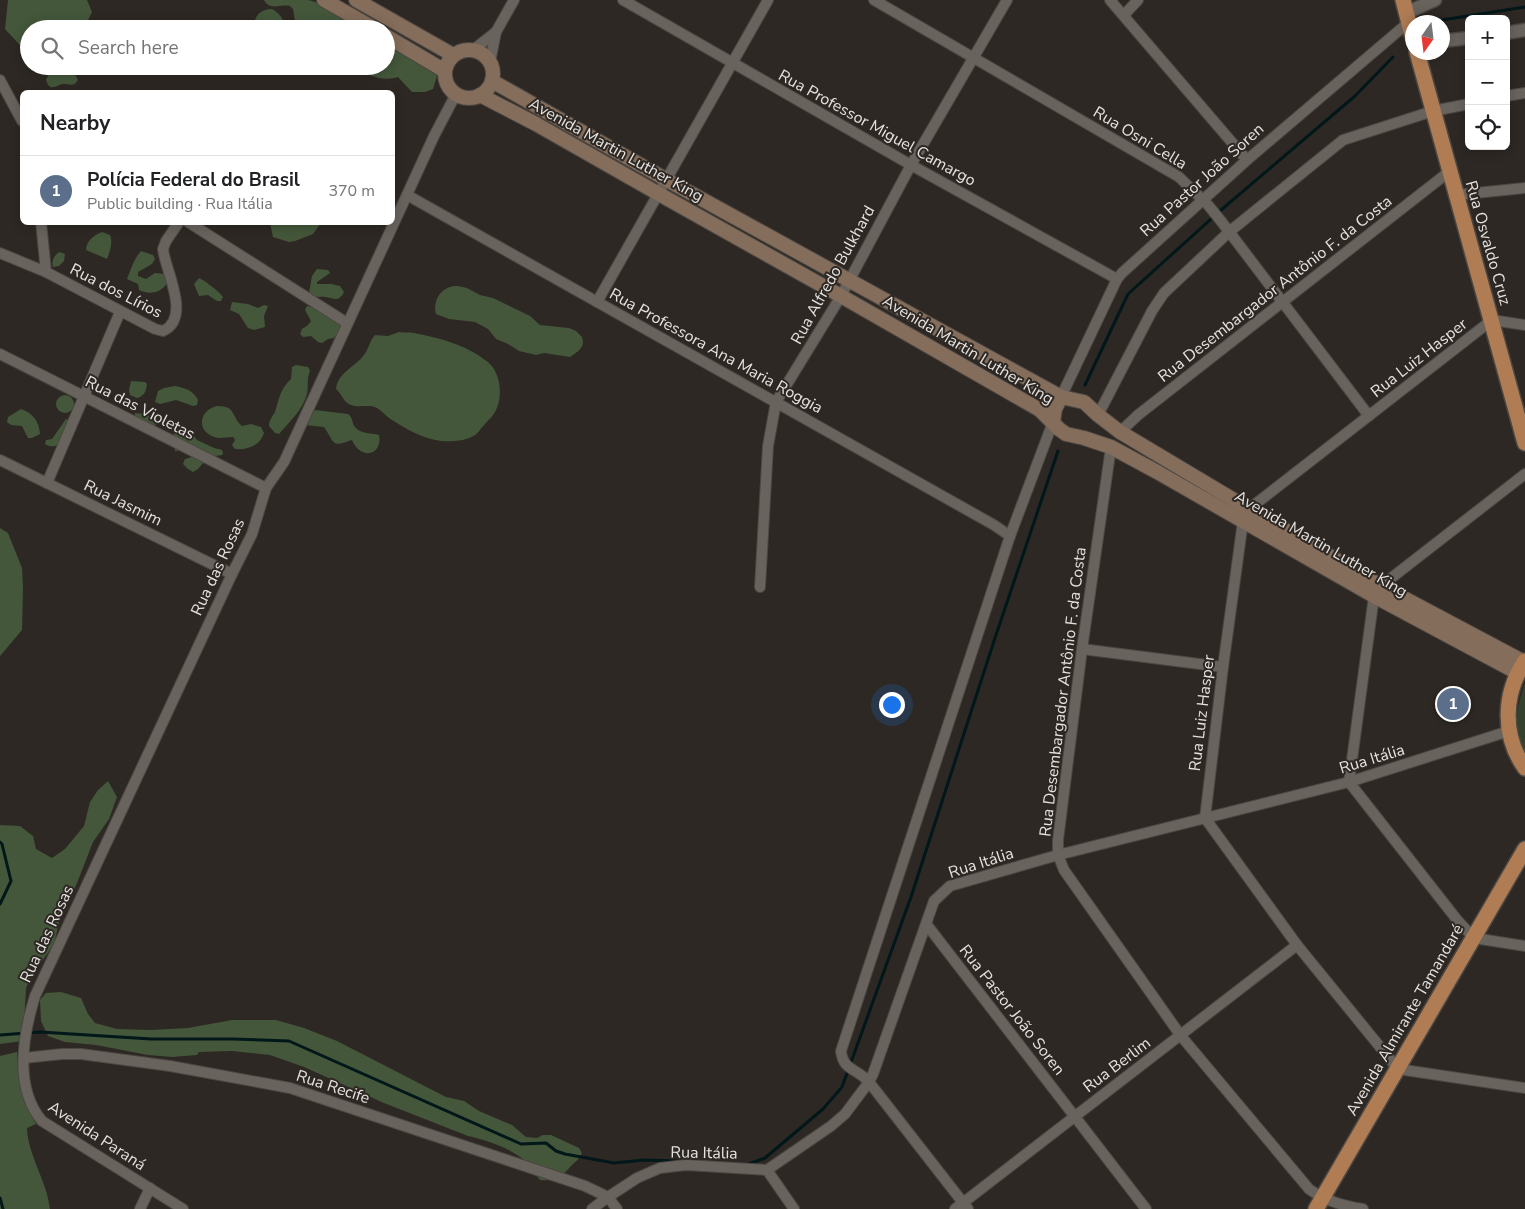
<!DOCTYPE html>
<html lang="en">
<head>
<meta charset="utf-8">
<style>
	body { margin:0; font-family:"Nunito Sans",sans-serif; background:#f6f6f6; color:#202124 }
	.controls { position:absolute; right:15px; top:15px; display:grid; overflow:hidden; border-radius:8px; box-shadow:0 2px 12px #0003 }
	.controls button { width:45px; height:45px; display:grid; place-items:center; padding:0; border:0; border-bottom:1px solid #e0e0e0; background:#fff; color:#202124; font:25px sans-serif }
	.compass { position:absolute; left:1405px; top:15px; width:45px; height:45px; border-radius:50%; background:#fff; box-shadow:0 2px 12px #0003; rotate:194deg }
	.you { position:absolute; left:891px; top:704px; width:18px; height:18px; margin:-12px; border:4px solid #fff; border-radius:50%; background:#1a73e8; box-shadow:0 0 0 8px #1a73e833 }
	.badge { display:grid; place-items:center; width:32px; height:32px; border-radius:50%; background:#4d6685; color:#fff; font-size:16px; font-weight:700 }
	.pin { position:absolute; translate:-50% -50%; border:2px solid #fff; box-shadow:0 1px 5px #0006 }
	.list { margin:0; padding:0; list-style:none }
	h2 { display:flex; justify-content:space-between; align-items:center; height:65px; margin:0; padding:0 20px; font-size:21px }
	h2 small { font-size:16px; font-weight:400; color:#757577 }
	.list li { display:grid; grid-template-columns:32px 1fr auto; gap:15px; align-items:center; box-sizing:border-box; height:70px; padding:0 20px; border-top:1px solid #e0e0e0 }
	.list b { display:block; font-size:19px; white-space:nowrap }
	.list p { margin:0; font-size:16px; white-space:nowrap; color:#757577 }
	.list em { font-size:16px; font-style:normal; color:#757577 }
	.icon { flex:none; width:28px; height:28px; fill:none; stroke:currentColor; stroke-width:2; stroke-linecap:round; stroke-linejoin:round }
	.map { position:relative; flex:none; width:1525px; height:1209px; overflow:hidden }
	.search { position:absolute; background:#fff; box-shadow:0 2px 12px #0003; left:20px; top:20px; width:375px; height:55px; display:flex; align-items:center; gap:12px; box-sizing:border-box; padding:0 18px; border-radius:28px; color:#757577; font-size:19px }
	.panel { position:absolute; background:#fff; box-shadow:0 2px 12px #0003; left:20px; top:90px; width:375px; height:135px; border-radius:8px }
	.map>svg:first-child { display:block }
</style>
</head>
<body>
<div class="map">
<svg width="1525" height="1209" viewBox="0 0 1525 1209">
	<rect width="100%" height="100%" fill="#2d2823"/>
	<path fill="#34422d" d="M1525 683V754C1514 724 1515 713 1525 683Z"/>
	<g fill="#44573a">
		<path d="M8 0H87L92 12 84 29H29V55L5 29Z"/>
		<path d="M264 0C278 0 293 0 307 0 324 2 346 19 359 29H329V26C319 20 306 29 295 21L293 9 290 6C279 4 270 11 264 0Z"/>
		<path d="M272 9C279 13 286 20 283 29H254C253 17 260 9 272 9Z"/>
		<path d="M386 43 435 72 437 76 433 89 425 92H412L398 77C382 82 367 75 353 66H386Z"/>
		<path d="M39 66H66L65 69 76 76 78 80C74 87 70 84 63 84 56 85 50 93 46 80L48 76Z"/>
		<path d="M270 223V222L321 223 313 234 295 241 289 242 273 237Z"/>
		<path d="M102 232 110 235C113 242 110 252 107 259L86 250C86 241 94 235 102 232Z"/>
		<path d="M141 251 153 255 155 259 152 264 138 272V276L146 279 155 273 166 274 169 280C163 292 151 296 139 290L138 284 127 279C131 269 134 259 141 251Z"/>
		<path d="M59 252 65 254 64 261 59 266 53 267C51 261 54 256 59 252Z"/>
		<path d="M317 269 328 270 330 273 317 282V284H331L340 286 344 292C339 302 335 299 326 297 318 296 317 299 309 293L312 276Z"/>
		<path d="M199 278C204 280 220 292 223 297L221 301H217L208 295 199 296 194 284Z"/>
		<path d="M458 286 467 288 480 295 493 298 530 316 540 325 569 328 576 331 582 337C586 348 577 352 570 357L544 353 536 355 519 351 508 344 496 339 488 329 475 322 449 319 436 314C432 299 443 285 458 286Z"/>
		<path d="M232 302 248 304 258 308 264 305 268 306 264 316 265 327 254 330 248 328 239 314 230 310Z"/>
		<path d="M307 306 343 316 341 328 334 338 328 339 322 343 318 342 311 336 303 337 300 334 302 329 308 325 311 321 305 310Z"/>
		<path d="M399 332C404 333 409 332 414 333 440 338 471 346 491 365 502 378 503 402 493 415 491 418 487 421 485 424 482 427 479 432 475 435 467 441 451 442 441 441 423 439 404 428 389 418 385 415 382 411 377 408 370 404 359 408 351 405 343 402 342 394 336 389 338 372 354 368 363 356 369 350 369 341 375 335L388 336Z"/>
		<path d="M296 365 308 367 310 371C306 381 309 385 307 394 303 410 289 422 279 434L275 433 269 426C269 420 272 417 275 412 279 399 280 389 291 379L292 367Z"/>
		<path d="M131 381 145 382 147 384C146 392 144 396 137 398L130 395 129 390Z"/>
		<path d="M175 386C185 388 193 390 198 400L197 405 193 406 176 400 160 404 155 402 158 391 164 388Z"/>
		<circle cx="65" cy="404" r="9"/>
		<path d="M217 406C237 406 231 417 242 426L251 424 261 427 264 433C260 446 247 450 235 449L232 445 235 440 233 437C226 437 221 439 214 437 196 431 199 410 217 406Z"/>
		<path d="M21 409C33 413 39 421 40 434L32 438H28L22 426 11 425 7 422 8 417Z"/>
		<path d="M315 410 348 414C354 419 351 423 356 428 361 434 372 433 379 435 383 455 361 461 352 440 331 447 336 445 324 427L305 425 309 412Z"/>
		<path d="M135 413 143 414 158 419V423L154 426 135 417Z"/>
		<path d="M66 419 70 420 61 436 62 444C56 446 51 448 45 444L46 440 52 439Z"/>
		<path d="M176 429 193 435 197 440 214 448 222 450 223 453 222 455 215 456 191 445 184 451H175L173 436Z"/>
		<path d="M195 456 204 462 198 469 193 472 188 469 183 464 185 459Z"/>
		<path d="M0 528 8 533 22 568 23 588 22 630 0 656Z"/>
		<path d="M108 781 117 797 109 819 93 842 77 883 68 902 62 909 54 944 31 977 26 988 23 1041 0 1044V825L20 826 33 836 36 849 52 858 65 849 84 826 90 802 98 790Z"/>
		<path d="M61 992 81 998 88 1014 95 1023 117 1029 150 1030 188 1028 232 1020H276L304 1028 337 1041 446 1097 464 1101 479 1111 512 1125 526 1137 537 1138 543 1135H551L579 1148 582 1153C579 1160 576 1161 571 1166 560 1178 558 1181 540 1180 535 1174 531 1166 525 1161 513 1149 484 1139 468 1136L384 1103 304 1067 270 1055 232 1051 199 1052 197 1055 172 1057 148 1055 96 1045 65 1042 48 1036 41 1021 40 1000 46 993Z"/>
		<path d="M17 1052C18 1078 24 1100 36 1124L27 1128C28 1156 47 1181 50 1209H0V1056Z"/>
	</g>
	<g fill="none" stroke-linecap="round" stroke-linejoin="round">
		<g stroke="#01171a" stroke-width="3">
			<path d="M1442 20 1525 7"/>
			<path d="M1085 385 1128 294 1221 210 1355 96 1393 57"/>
			<path d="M0 842 2 844 11 881 0 904"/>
			<path d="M0 1035 40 1032 151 1039H233L289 1041 521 1144 546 1143 556 1151 565 1154 614 1163 644 1160 677 1161"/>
			<path d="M746 1165 765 1158 823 1109 842 1087 911 897 995 638 1058 451"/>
			<path d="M0 1198 3 1209"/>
		</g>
		<defs>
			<g id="minor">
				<path d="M623 0 911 165 1117 279"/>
				<path d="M874 0 1179 177 1208 205 1221 221 1369 416"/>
				<path d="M1110 0 1247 160"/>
				<path d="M1124 15 1138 0"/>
				<path d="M473 50 496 32"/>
				<path d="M490 62 496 32 514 0"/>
				<path d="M0 80 22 121"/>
				<path d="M1506 96 1525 93"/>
				<path d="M407 195 994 525 1010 536"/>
				<path d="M1456 195 1525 188"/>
				<path d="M41 222 46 272"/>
				<path d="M188 222 347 323"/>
				<path d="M0 253 46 272 155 329 163 331C192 318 165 270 163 249L166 241 179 222"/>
				<path d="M597 302 768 0"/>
				<path d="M1525 325 1492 320 1249 509 1243 521 1223 667 1205 818 1297 945 1398 1069 1525 1088"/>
				<path d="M0 354 266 488"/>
				<path d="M1061 397 1117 279 1122 273 1247 160 1409 22"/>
				<path d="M1098 415 1152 311 1164 293 1229 232 1343 140 1433 111 1469 104"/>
				<path d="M1120 432 1138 415 1450 171"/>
				<path d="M1111 447 1082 649 1058 840V855L1064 870 1181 1036 1309 1189C1325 1201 1343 1206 1363 1209"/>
				<path d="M0 460 232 574"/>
				<path d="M1525 474 1381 586 1374 596 1349 782 1458 921 1474 938 1525 946"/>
				<path d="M47 483 120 312"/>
				<path d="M760 587 768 446 776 402 841 296 911 165 1007 0"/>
				<path d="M1082 649 1223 667"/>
				<path d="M927 925 1146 1209"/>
				<path d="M24 1058 62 1054H81L170 1066 290 1088 585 1186 608 1197 617 1209"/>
				<path d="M767 1170 794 1209"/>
				<path d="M140 1209 150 1188"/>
				<path d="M183 1209 42 1121C14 1088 23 1035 35 996L232 574 252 534 266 488 284 462 434 136 456 94"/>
				<path d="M592 1209 608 1197 637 1178 660 1168 686 1165 767 1170 831 1126 845 1114 869 1082 873 1074 934 901 950 886 1058 855 1349 782 1509 731"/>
				<path d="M955 1209 1297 945"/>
				<path d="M968 1209 869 1082C857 1068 843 1071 841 1051L1010 536 1053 422"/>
			</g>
			<g id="tertiary">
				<path d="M1406 13 1435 0"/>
				<path d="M1506 33 1525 30"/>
				<path d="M1442 41 1469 38"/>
			</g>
			<g id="secondary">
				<path d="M324 0 375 29"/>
				<path d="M356 0 453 55"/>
				<path d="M386 36 445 71"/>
				<circle cx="469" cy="74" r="24"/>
				<path d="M492 81 667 180 1061 397 1084 402 1098 415 1120 432 1249 509 1381 586 1524 662"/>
				<path d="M480 95 536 124 659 194 841 296 1040 410 1059 429 1066 434 1084 438 1111 447 1159 473 1374 596 1518 673"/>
				<path d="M1053 422 1055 409 1061 397"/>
			</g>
			<g id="trunk">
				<path d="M1403 0 1412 35"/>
				<path d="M1417 52 1525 443"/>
				<path d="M1525 661C1503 694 1502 736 1525 768"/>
				<path d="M1316 1209 1525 849"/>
			</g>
		</defs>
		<use href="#minor" stroke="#4b4743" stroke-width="12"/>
		<use href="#tertiary" stroke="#4b4743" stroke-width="15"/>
		<use href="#secondary" stroke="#4b4743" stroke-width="16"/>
		<use href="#trunk" stroke="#4b4743" stroke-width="18"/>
		<use href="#minor" stroke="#69635d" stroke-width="10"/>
		<use href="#tertiary" stroke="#69635d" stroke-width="12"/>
		<use href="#secondary" stroke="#846d5a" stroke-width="14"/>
		<use href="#trunk" stroke="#b07c54" stroke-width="15"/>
	</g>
	<g text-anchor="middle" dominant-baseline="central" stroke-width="4" stroke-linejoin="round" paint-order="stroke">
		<g font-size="16" fill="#e6e2df" stroke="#2d2823">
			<text transform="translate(877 128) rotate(29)">Rua Professor Miguel Camargo</text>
			<text transform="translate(1140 138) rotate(31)">Rua Osni Cella</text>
			<text transform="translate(616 150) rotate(29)">Avenida Martin Luther King</text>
			<text transform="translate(1202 180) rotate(-42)">Rua Pastor João Soren</text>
			<text transform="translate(1488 243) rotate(74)">Rua Osvaldo Cruz</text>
			<text transform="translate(833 275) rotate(-61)">Rua Alfredo Bulkhard</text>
			<text transform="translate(1275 289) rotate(-38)">Rua Desembargador Antônio F. da Costa</text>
			<text transform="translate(116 291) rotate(27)">Rua dos Lírios</text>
			<text transform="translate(968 350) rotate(31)">Avenida Martin Luther King</text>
			<text transform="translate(716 351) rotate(29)">Rua Professora Ana Maria Roggia</text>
			<text transform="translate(1419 358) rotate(-38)">Rua Luiz Hasper</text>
			<text transform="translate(140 408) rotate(27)">Rua das Violetas</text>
			<text transform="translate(123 503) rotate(26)">Rua Jasmim</text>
			<text transform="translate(1321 544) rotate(30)">Avenida Martin Luther King</text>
			<text transform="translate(218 567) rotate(-65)">Rua das Rosas</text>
			<text transform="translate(1063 692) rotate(-83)">Rua Desembargador Antônio F. da Costa</text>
			<text transform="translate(1202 713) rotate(-83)">Rua Luiz Hasper</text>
			<text transform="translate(1372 759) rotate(-17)">Rua Itália</text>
			<text transform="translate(981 863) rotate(-18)">Rua Itália</text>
			<text transform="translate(47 934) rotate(-65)">Rua das Rosas</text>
			<text transform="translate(1012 1010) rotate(52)">Rua Pastor João Soren</text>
			<text transform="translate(1405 1020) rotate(-60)">Avenida Almirante Tamandaré</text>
			<text transform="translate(1117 1065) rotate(-37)">Rua Berlim</text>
			<text transform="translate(333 1087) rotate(18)">Rua Recife</text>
			<text transform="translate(97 1136) rotate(33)">Avenida Paraná</text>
			<text transform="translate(704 1153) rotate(1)">Rua Itália</text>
		</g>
	</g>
</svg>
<div class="controls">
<button>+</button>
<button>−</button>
<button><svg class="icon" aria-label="locate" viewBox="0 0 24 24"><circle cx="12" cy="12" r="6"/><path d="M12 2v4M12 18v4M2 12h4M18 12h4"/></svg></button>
</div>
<svg class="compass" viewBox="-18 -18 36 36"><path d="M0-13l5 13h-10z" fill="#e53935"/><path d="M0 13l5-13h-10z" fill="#757577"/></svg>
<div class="you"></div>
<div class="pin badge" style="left:1453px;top:704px;background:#5c6f8a">1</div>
<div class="search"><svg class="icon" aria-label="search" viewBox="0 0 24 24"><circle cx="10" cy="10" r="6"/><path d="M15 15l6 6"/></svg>Search here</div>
<section class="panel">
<h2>Nearby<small></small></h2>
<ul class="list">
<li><span class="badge" style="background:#5c6f8a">1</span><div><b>Polícia Federal do Brasil</b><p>Public building · Rua Itália</p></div><em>370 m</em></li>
</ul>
</section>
</div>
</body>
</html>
